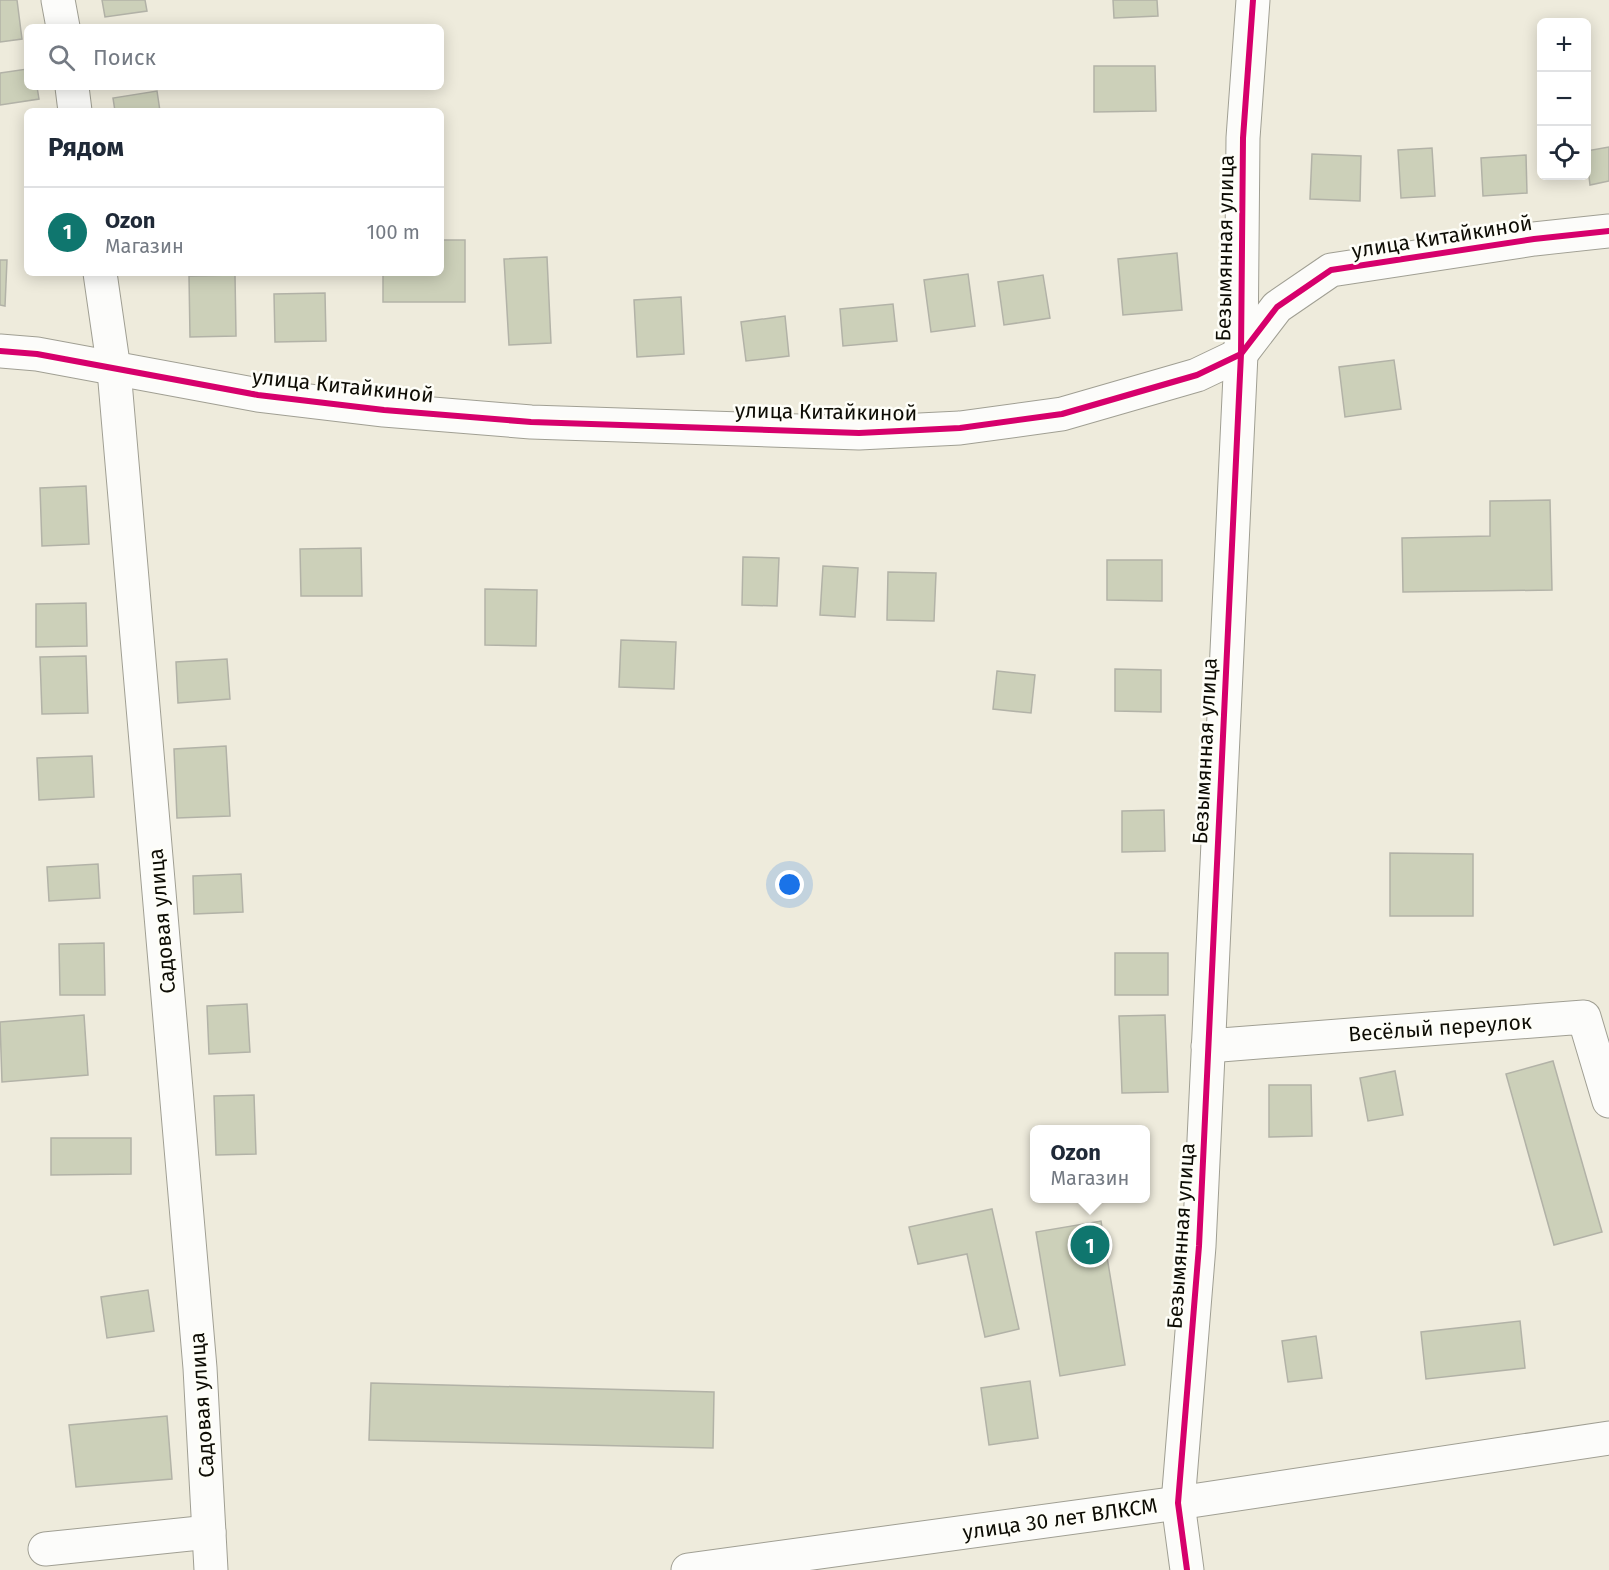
<!DOCTYPE html>
<html lang="ru">
<head>
<meta charset="utf-8">
<style>
	body { margin:0; font-family:"Fira Sans",sans-serif; background:#f2f2f3; color:#1f2937 }
	.controls { position:absolute; right:18px; top:18px; display:grid; overflow:hidden; border-radius:9px; box-shadow:0 3px 15px #0003 }
	.controls button { width:54px; height:54px; display:grid; place-items:center; padding:0; border:0; border-bottom:2px solid #e0e1e3; background:#fff; color:#1f2937; font:30px sans-serif }
	.you { position:absolute; left:790px; top:885px; width:21px; height:21px; margin:-15px; border:4px solid #fff; border-radius:50%; background:#1a73e8; box-shadow:0 0 0 9px #1a73e833 }
	.badge { display:grid; place-items:center; width:39px; height:39px; border-radius:50%; background:#0f766e; color:#fff; font-size:20px; font-weight:700 }
	.pin { position:absolute; translate:-50% -50%; border:3px solid #fff; box-shadow:0 2px 6px #0006 }
	.popup { position:absolute; left:1030px; top:1125px; width:120px; height:78px; box-sizing:border-box; display:grid; place-content:center; border-radius:9px; background:#fff; filter:drop-shadow(0 2px 4px #0005); font-size:20px; white-space:nowrap; color:#747a83 }
	.popup b { font-size:22px; color:#1f2937 }
	.popup::after { content:''; position:absolute; left:50%; top:100%; margin-left:-12px; border:12px solid transparent; border-top-color:#fff }
	.list { margin:0; padding:0; list-style:none }
	h2 { display:flex; justify-content:space-between; align-items:center; height:78px; margin:0; padding:0 24px; font-size:26px }
	h2 small { font-size:20px; font-weight:400; color:#747a83 }
	.list li { display:grid; grid-template-columns:39px 1fr auto; gap:18px; align-items:center; box-sizing:border-box; height:90px; padding:0 24px; border-top:2px solid #e0e1e3 }
	.list b { display:block; font-size:22px; white-space:nowrap }
	.list p { margin:0; font-size:20px; white-space:nowrap; color:#747a83 }
	.list em { font-size:20px; font-style:normal; color:#747a83 }
	.icon { flex:none; width:33px; height:33px; fill:none; stroke:currentColor; stroke-width:2; stroke-linecap:round; stroke-linejoin:round }
	.map { position:relative; flex:none; width:1609px; height:1570px; overflow:hidden }
	.search { position:absolute; background:#fff; box-shadow:0 3px 15px #0003; left:24px; top:24px; width:420px; height:66px; display:flex; align-items:center; gap:15px; box-sizing:border-box; padding:0 21px; border-radius:9px; color:#747a83; font-size:22px }
	.panel { position:absolute; background:#fff; box-shadow:0 3px 15px #0003; left:24px; top:108px; width:420px; height:168px; border-radius:9px }
	.map>svg:first-child { display:block }
</style>
</head>
<body>
<div class="map">
<svg width="1609" height="1570" viewBox="0 0 1609 1570">
	<rect width="100%" height="100%" fill="#eeebdc"/>
	<g fill="#ccd0b9" stroke="#b2b2a7" stroke-width="1.5">
		<path d="M0 0H17L22 39 0 42Z"/>
		<path d="M102 0H145L147 11 105 17Z"/>
		<path d="M1113 0H1157L1158 16 1114 18Z"/>
		<path d="M1094 66H1155L1156 111 1094 112Z"/>
		<path d="M27 69V87H37L39 99 0 105V73Z"/>
		<path d="M157 91 160 111H115L113 98Z"/>
		<path d="M1609 147V181L1590 185 1586 151Z"/>
		<path d="M1432 148 1435 196 1401 198 1398 150Z"/>
		<path d="M1312 154 1361 156 1360 201 1310 199Z"/>
		<path d="M1526 155 1527 193 1483 196 1481 158Z"/>
		<path d="M441 240H465V302H383V273H441Z"/>
		<path d="M1177 253 1182 310 1123 315 1118 259Z"/>
		<path d="M547 257 551 343 509 345 504 259Z"/>
		<path d="M0 260H7L5 306 0 305Z"/>
		<path d="M968 274 975 326 931 332 924 280Z"/>
		<path d="M235 275 236 336 190 337 189 276Z"/>
		<path d="M1043 275 1050 318 1004 325 998 282Z"/>
		<path d="M325 293 326 341 275 342 274 294Z"/>
		<path d="M681 297 684 354 637 357 634 300Z"/>
		<path d="M893 304 897 341 843 346 840 309Z"/>
		<path d="M785 316 789 356 746 361 741 322Z"/>
		<path d="M1394 360 1401 409 1345 417 1339 367Z"/>
		<path d="M86 486 89 544 42 546 40 488Z"/>
		<path d="M1550 500 1552 590 1403 592 1402 538 1490 536V501Z"/>
		<path d="M361 548 362 596H301L300 549Z"/>
		<path d="M743 557 779 558 777 606 742 605Z"/>
		<path d="M1107 560H1162V601L1107 600Z"/>
		<path d="M823 566 858 568 855 617 820 615Z"/>
		<path d="M888 572 936 573 934 621 887 620Z"/>
		<path d="M485 589 537 590 536 646 485 645Z"/>
		<path d="M86 603 87 646 36 647V604Z"/>
		<path d="M621 640 676 642 674 689 619 687Z"/>
		<path d="M86 656 88 713 42 714 40 657Z"/>
		<path d="M227 659 230 699 178 703 176 662Z"/>
		<path d="M1115 669 1161 670V712L1115 711Z"/>
		<path d="M997 671 1035 675 1031 713 993 709Z"/>
		<path d="M226 746 230 816 177 818 174 749Z"/>
		<path d="M92 756 94 797 39 800 37 758Z"/>
		<path d="M1164 810 1165 851 1122 852V811Z"/>
		<path d="M1390 853 1473 854V916H1390Z"/>
		<path d="M98 864 100 898 49 901 47 867Z"/>
		<path d="M241 874 243 912 194 914 193 876Z"/>
		<path d="M104 943 105 995H60L59 944Z"/>
		<rect x="1115" y="953" width="53" height="42"/>
		<path d="M247 1004 250 1052 209 1054 207 1006Z"/>
		<path d="M84 1015 88 1075 2 1082 0 1022Z"/>
		<path d="M1165 1015 1168 1092 1122 1093 1119 1016Z"/>
		<path d="M1553 1061 1602 1232 1554 1245 1506 1074Z"/>
		<path d="M1395 1071 1403 1115 1368 1121 1360 1078Z"/>
		<path d="M1269 1085H1311L1312 1136 1269 1137Z"/>
		<path d="M254 1095 256 1154 216 1155 214 1096Z"/>
		<path d="M51 1138H131V1174L51 1175Z"/>
		<path d="M992 1209 1019 1329 985 1337 967 1254 918 1264 909 1227Z"/>
		<path d="M1101 1221 1125 1365 1060 1376 1036 1232Z"/>
		<path d="M148 1290 154 1331 107 1338 101 1297Z"/>
		<path d="M1520 1321 1525 1368 1426 1379 1421 1332Z"/>
		<path d="M1316 1336 1322 1378 1288 1382 1282 1341Z"/>
		<path d="M1030 1381 1038 1438 989 1445 981 1388Z"/>
		<path d="M371 1383 714 1392 713 1448 369 1440Z"/>
		<path d="M167 1416 172 1479 76 1487 69 1425Z"/>
	</g>
	<g fill="none" stroke-linecap="round" stroke-linejoin="round">
		<defs>
			<g id="minor">
				<path d="M58 0 63 27"/>
				<path d="M72 87 75 111"/>
				<path d="M100 273 114 370 200 1368 211 1570"/>
				<path d="M0 351 37 354 258 395 384 410 531 422 859 433 960 428 1062 414 1197 375 1241 354 1277 307 1331 270 1534 239 1609 231"/>
				<path d="M1208 1046 1584 1017 1609 1101"/>
				<path d="M45 1549 209 1532"/>
				<path d="M688 1570 1178 1503 1609 1438"/>
				<path d="M1187 1570 1178 1503 1199 1246 1241 354 1243 138 1253 0"/>
			</g>
		</defs>
		<use href="#minor" stroke="#a09f93" stroke-width="35"/>
		<use href="#minor" stroke="#fcfcfa" stroke-width="33"/>
		<defs>
			<g id="cycleway">
				<path d="M0 351 37 354 258 395 384 410 531 422 859 433 960 428 1062 414 1197 375 1241 354 1277 307 1331 270 1534 239 1609 231"/>
				<path d="M1187 1570 1178 1503 1199 1246 1241 354 1243 138 1253 0"/>
			</g>
		</defs>
		<use href="#cycleway" stroke="#fefef8" stroke-width="10"/>
		<use href="#cycleway" stroke="#d6006c" stroke-width="6"/>
	</g>
	<g text-anchor="middle" dominant-baseline="central" stroke-width="5" stroke-linejoin="round" paint-order="stroke">
		<g font-size="21" fill="#0d0c04" stroke="#fefef8">
			<text transform="translate(1442 237) rotate(-9)">улица Китайкиной</text>
			<text transform="translate(1225 248) rotate(-89)">Безымянная улица</text>
			<text transform="translate(343 386) rotate(6)">улица Китайкиной</text>
			<text transform="translate(826 412) rotate(1)">улица Китайкиной</text>
			<text transform="translate(1205 751) rotate(-87)">Безымянная улица</text>
			<text transform="translate(162 921) rotate(-95)">Садовая улица</text>
			<text transform="translate(1440 1028) rotate(-4)">Весёлый переулок</text>
			<text transform="translate(1181 1236) rotate(-86)">Безымянная улица</text>
			<text transform="translate(202 1405) rotate(-94)">Садовая улица</text>
			<text transform="translate(1060 1519) rotate(-8)">улица 30 лет ВЛКСМ</text>
		</g>
	</g>
</svg>
<div class="controls">
<button>+</button>
<button>−</button>
<button><svg class="icon" aria-label="locate" viewBox="0 0 24 24"><circle cx="12" cy="12" r="6"/><path d="M12 2v4M12 18v4M2 12h4M18 12h4"/></svg></button>
</div>
<div class="you"></div>
<div class="pin badge" style="left:1090px;top:1245px">1</div>
<div class="popup"><b>Ozon</b>Магазин</div>
<div class="search"><svg class="icon" aria-label="search" viewBox="0 0 24 24"><circle cx="10" cy="10" r="6"/><path d="M15 15l6 6"/></svg>Поиск</div>
<section class="panel">
<h2>Рядом<small></small></h2>
<ul class="list">
<li><span class="badge">1</span><div><b>Ozon</b><p>Магазин</p></div><em>100 m</em></li>
</ul>
</section>
</div>
</body>
</html>
